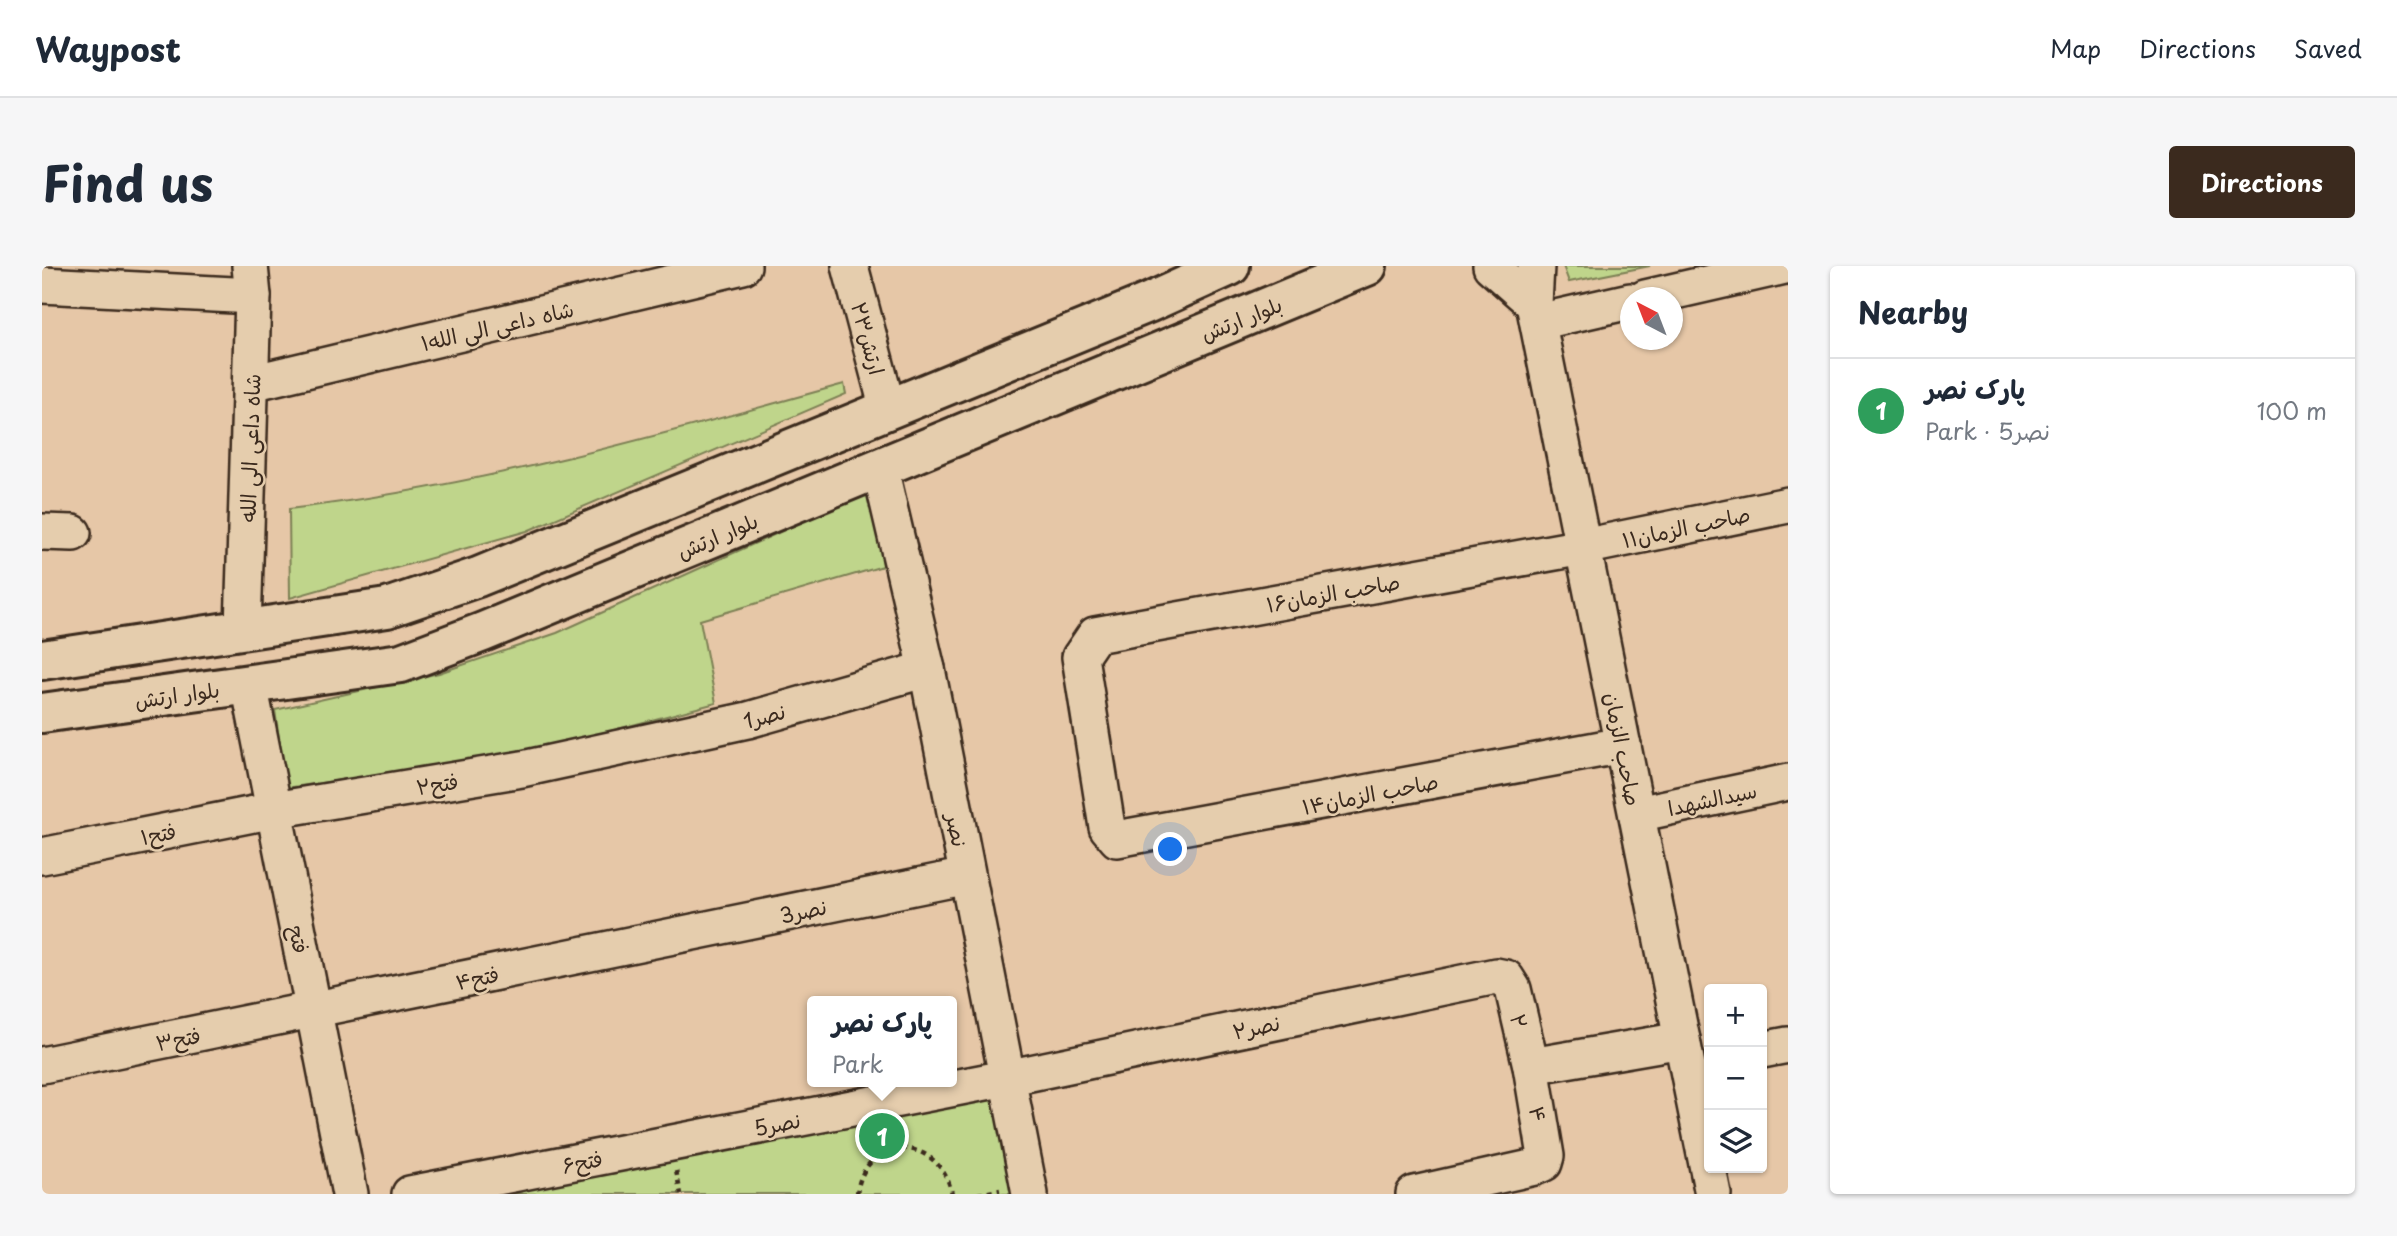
<!DOCTYPE html>
<html lang="en">
<head>
<meta charset="utf-8">
<style>
	body { margin:0; font-family:"Playpen Sans","Playpen Sans Arabic",sans-serif; background:#f6f6f7; color:#1f2937 }
	.controls { position:absolute; right:21px; bottom:21px; display:grid; overflow:hidden; border-radius:7px; box-shadow:0 2px 5px #0004 }
	.controls button { width:63px; height:63px; display:grid; place-items:center; padding:0; border:0; border-bottom:2px solid #e0e1e3; background:#fff; color:#1f2937; font:35px sans-serif }
	.compass { position:absolute; left:1578px; top:21px; width:63px; height:63px; border-radius:50%; background:#fff; box-shadow:0 2px 5px #0004; rotate:318deg }
	.you { position:absolute; left:1129px; top:584px; width:24px; height:24px; margin:-18px; border:5px solid #fff; border-radius:50%; background:#1a73e8; box-shadow:0 0 0 10px #1a73e833 }
	.badge { display:grid; place-items:center; width:46px; height:46px; border-radius:50%; background:#3b2a1e; color:#fff; font-size:23px; font-weight:700 }
	.pin { position:absolute; translate:-50% -50%; border:4px solid #fff; box-shadow:0 2px 7px #0006 }
	.popup { position:absolute; left:765px; top:730px; width:150px; height:91px; box-sizing:border-box; display:grid; place-content:center; border-radius:7px; background:#fff; filter:drop-shadow(0 2px 5px #0005); font-size:23px; white-space:nowrap; color:#747a83 }
	.popup b { font-size:26px; color:#1f2937 }
	.popup::after { content:''; position:absolute; left:50%; top:100%; margin-left:-14px; border:14px solid transparent; border-top-color:#fff }
	.list { margin:0; padding:0; list-style:none }
	h2 { display:flex; justify-content:space-between; align-items:center; height:91px; margin:0; padding:0 28px; font-size:30px }
	h2 small { font-size:23px; font-weight:400; color:#747a83 }
	.list li { display:grid; grid-template-columns:46px 1fr auto; gap:21px; align-items:center; box-sizing:border-box; height:105px; padding:0 28px; border-top:2px solid #e0e1e3 }
	.list b { display:block; font-size:26px; white-space:nowrap }
	.list p { margin:0; font-size:23px; white-space:nowrap; color:#747a83 }
	.list em { font-size:23px; font-style:normal; color:#747a83 }
	.icon { flex:none; width:38px; height:38px; fill:none; stroke:currentColor; stroke-width:2; stroke-linecap:round; stroke-linejoin:round }
	.map { position:relative; flex:none; width:1746px; height:928px; overflow:hidden; border-radius:7px }
	header { display:flex; align-items:center; gap:42px; box-sizing:border-box; height:98px; padding:0 35px; background:#fff; border-bottom:2px solid #e0e1e3 }
	header strong { font-size:33px }
	nav { display:flex; gap:38px; margin-inline-start:auto; font-size:24px }
	.intro { display:flex; align-items:center; justify-content:space-between; box-sizing:border-box; height:168px; padding:0 42px }
	h1 { margin:0; font-size:49px }
	.button { padding:18px 32px; border-radius:7px; background:#3b2a1e; color:#fff; font-size:24px; font-weight:700 }
	main { display:flex; gap:42px; padding:0 42px }
	aside { flex:1; background:#fff; border-radius:7px; box-shadow:0 2px 5px #0004 }
	.map>svg:first-child { display:block }
</style>
</head>
<body>
<header>
<strong>Waypost</strong>
<nav><a>Map</a><a>Directions</a><a>Saved</a></nav>
</header>
<div class="intro"><h1>Find us</h1><a class="button">Directions</a></div>
<main>
<div class="map">
<svg width="1746" height="928" viewBox="0 0 1746 928">
	<rect width="100%" height="100%" fill="#e6c7a7"/>
	<filter id="ink" filterUnits="userSpaceOnUse"><feTurbulence type="fractalNoise" baseFrequency=".0143" numOctaves="2"/><feDisplacementMap in="SourceGraphic" scale="14" xChannelSelector="R" yChannelSelector="G"/><feConvolveMatrix kernelMatrix="1 2 1 2 8 2 1 2 1" color-interpolation-filters="sRGB"/></filter>
	<g filter="url(#ink)">
		<g fill="#bfd58b" stroke="#7d8054" stroke-width="2">
			<path d="M1521 0H1608L1527 16Z"/>
			<path d="M802 118 804 128 485 265 248 332 247 243C435 221 620 169 802 118Z"/>
			<path d="M833 223 841 300 658 354 674 437 481 488 244 522 233 444 397 407 515 367Z"/>
			<path d="M964 812 988 928H447Z"/>
		</g>
		<g fill="none" stroke-linecap="round" stroke-linejoin="round">
			<defs>
				<g id="minor">
					<path d="M808 0 846 144"/>
					<path d="M1449 0 1492 38"/>
					<path d="M1494 0 1492 38 1671 928"/>
					<path d="M0 19 211 30"/>
					<path d="M1603 32 1743 0"/>
					<path d="M1496 56 1588 35"/>
					<path d="M209 117 701 0"/>
					<path d="M838 202 885 403 988 928"/>
					<path d="M0 266 31 267"/>
					<path d="M201 363 211 30 208 0"/>
					<path d="M207 418 308 928"/>
					<path d="M1581 479 1075 573 1065 561 1038 391 1053 369 1541 281 1746 239"/>
					<path d="M1595 548 1746 516"/>
					<path d="M0 590 232 544 480 503 706 454 885 403"/>
					<path d="M1720 784 1746 779"/>
					<path d="M0 799 925 610"/>
					<path d="M1489 800 1640 774"/>
					<path d="M368 928 964 812 1454 710 1464 712 1471 723 1489 800 1504 890 1502 897 1493 901 1372 928"/>
				</g>
				<g id="major">
					<path d="M0 394 345 342 436 311 1106 37 1188 0"/>
					<path d="M0 447 359 397 441 366 1325 0"/>
				</g>
			</defs>
			<use href="#minor" stroke="#3b2a1e" stroke-width="40"/>
			<use href="#major" stroke="#3b2a1e" stroke-width="44"/>
			<g stroke="#3b2a1e" stroke-width="4.5" stroke-dasharray="5 5" stroke-linecap="butt">
				<path d="M634 905 639 928"/>
				<path d="M815 928C821 869 897 866 910 928"/>
				<path d="M936 928 958 924"/>
			</g>
			<use href="#minor" stroke="#e5cdad" stroke-width="35"/>
			<use href="#major" stroke="#e5cdad" stroke-width="38"/>
		</g>
	</g>
	<g text-anchor="middle" dominant-baseline="central" stroke-width="5" stroke-linejoin="round" paint-order="stroke">
		<g font-size="21" fill="#3b2a1e" stroke="#e5cdad">
			<text transform="translate(1199 52) rotate(-22)">بلوار ارتش</text>
			<text transform="translate(455 59) rotate(-13)">شاه داعی الی الله۱</text>
			<text transform="translate(827 72) rotate(75)">ارتش۲۳</text>
			<text transform="translate(207 182) rotate(-88)">شاه داعی الی الله</text>
			<text transform="translate(1644 260) rotate(-12)">صاحب الزمان۱۱</text>
			<text transform="translate(675 269) rotate(-23)">بلوار ارتش</text>
			<text transform="translate(1291 326) rotate(-10)">صاحب الزمان۱۶</text>
			<text transform="translate(135 428) rotate(-8)">بلوار ارتش</text>
			<text transform="translate(722 449) rotate(-15)">1نصر</text>
			<text transform="translate(1582 483) rotate(79)">صاحب الزمان</text>
			<text transform="translate(395 517) rotate(-9)">۲فتح</text>
			<text transform="translate(1328 527) rotate(-11)">صاحب الزمان۱۴</text>
			<text transform="translate(1670 532) rotate(-12)">سیدالشهدا</text>
			<text transform="translate(916 564) rotate(79)">نصر</text>
			<text transform="translate(116 567) rotate(-11)">۱فتح</text>
			<text transform="translate(761 644) rotate(-12)">3نصر</text>
			<text transform="translate(258 673) rotate(79)">فتح</text>
			<text transform="translate(435 711) rotate(-12)">فتح۴</text>
			<text transform="translate(1478 755) rotate(77)">۲</text>
			<text transform="translate(1214 760) rotate(-12)">نصر۲</text>
			<text transform="translate(136 772) rotate(-11)">۳فتح</text>
			<text transform="translate(1497 848) rotate(80)">۴</text>
			<text transform="translate(735 857) rotate(-11)">5نصر</text>
			<text transform="translate(540 895) rotate(-11)">۶فتح</text>
		</g>
	</g>
</svg>
<div class="controls">
<button>+</button>
<button>−</button>
<button><svg class="icon" aria-label="layers" viewBox="0 0 24 24"><path d="M12 4l9 5-9 5-9-5zM3 14l9 5 9-5"/></svg></button>
</div>
<svg class="compass" viewBox="-18 -18 36 36"><path d="M0-13l5 13h-10z" fill="#e53935"/><path d="M0 13l5-13h-10z" fill="#747a83"/></svg>
<div class="you"></div>
<div class="pin badge" style="left:840px;top:870px;background:#2e9e5b">1</div>
<div class="popup"><b>پارک نصر</b>Park</div>
</div>
<aside>
<h2>Nearby<small></small></h2>
<ul class="list">
<li><span class="badge" style="background:#2e9e5b">1</span><div><b>پارک نصر</b><p>Park · 5نصر</p></div><em>100 m</em></li>
</ul>
</aside>
</main>
</body>
</html>
